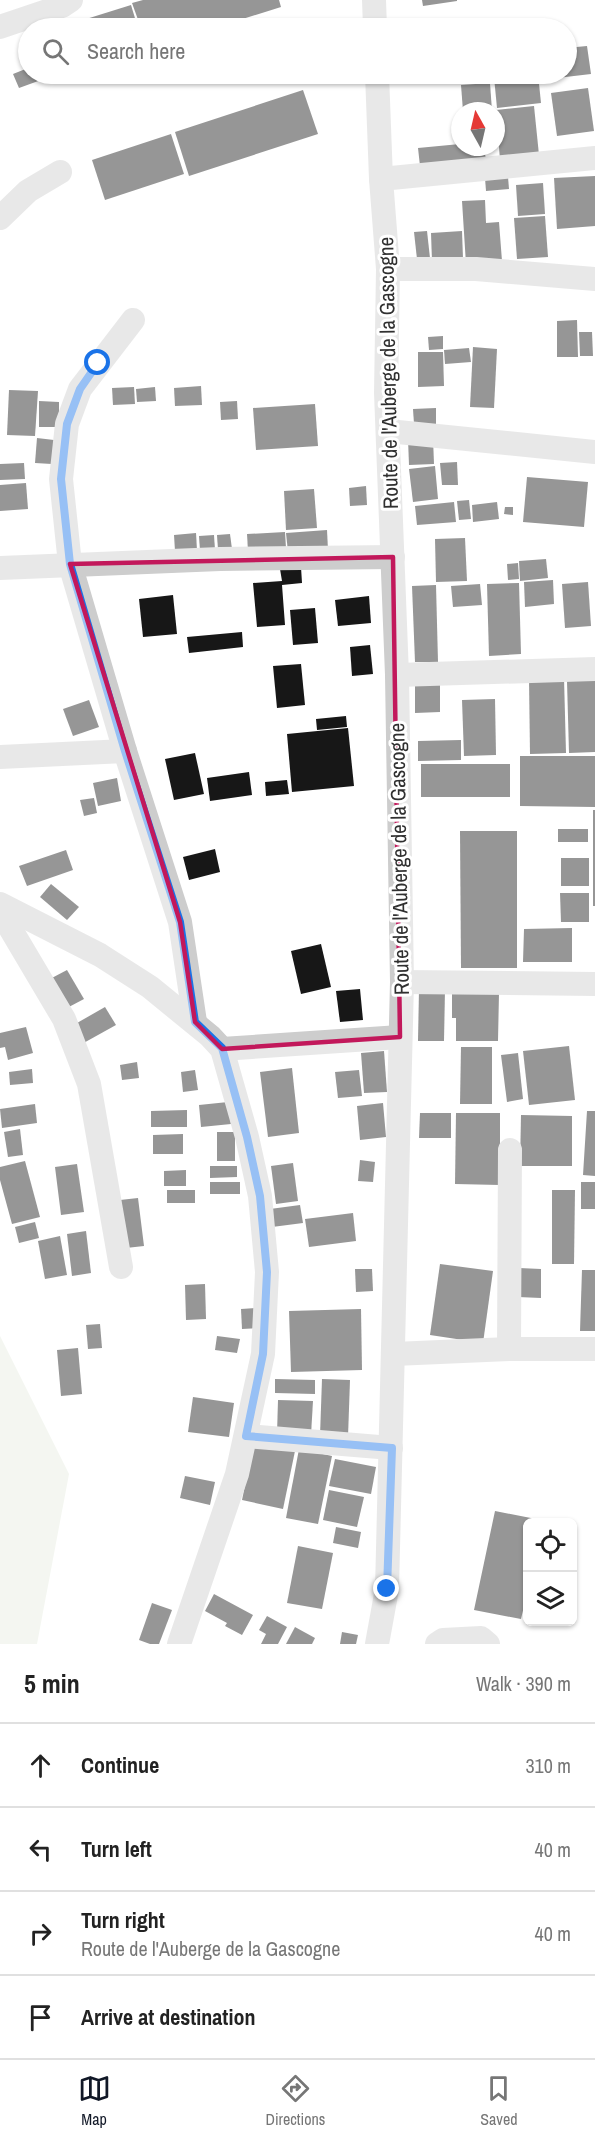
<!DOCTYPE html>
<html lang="en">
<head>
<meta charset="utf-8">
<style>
	body { margin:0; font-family:"Archivo Narrow",sans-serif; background:#f6f6f6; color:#222 }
	.controls { position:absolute; right:18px; bottom:18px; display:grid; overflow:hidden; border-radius:9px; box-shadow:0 2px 4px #0004 }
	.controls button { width:54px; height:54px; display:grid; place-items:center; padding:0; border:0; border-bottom:2px solid #e0e0e0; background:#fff; color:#222; font:30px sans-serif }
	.compass { position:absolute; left:451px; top:102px; width:54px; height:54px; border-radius:50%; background:#fff; box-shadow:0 2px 4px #0004; rotate:352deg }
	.stop { position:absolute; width:18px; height:18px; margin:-14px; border:4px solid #1a73e8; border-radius:50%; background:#fff }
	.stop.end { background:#1a73e8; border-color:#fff; box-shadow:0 2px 6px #0008 }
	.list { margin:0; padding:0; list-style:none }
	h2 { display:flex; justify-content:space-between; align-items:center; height:78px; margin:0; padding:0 24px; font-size:26px }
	h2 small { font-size:20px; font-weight:400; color:#767676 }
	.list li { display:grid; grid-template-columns:39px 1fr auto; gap:18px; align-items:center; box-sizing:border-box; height:84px; padding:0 24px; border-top:2px solid #e0e0e0 }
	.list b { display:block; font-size:22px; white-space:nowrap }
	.list p { margin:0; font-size:20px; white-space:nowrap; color:#767676 }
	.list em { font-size:20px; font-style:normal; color:#767676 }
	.icon { flex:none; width:33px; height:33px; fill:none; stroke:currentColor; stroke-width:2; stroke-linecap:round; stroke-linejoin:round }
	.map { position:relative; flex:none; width:595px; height:1644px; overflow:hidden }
	.search { position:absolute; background:#fff; box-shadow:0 2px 4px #0004; left:18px; right:18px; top:18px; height:66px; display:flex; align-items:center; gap:15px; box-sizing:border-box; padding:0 21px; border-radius:33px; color:#767676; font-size:22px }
	.sheet { height:414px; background:#fff }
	nav { display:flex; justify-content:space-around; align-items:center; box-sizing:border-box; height:84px; border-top:2px solid #e0e0e0; background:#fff; font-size:16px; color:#767676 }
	nav a { display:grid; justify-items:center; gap:3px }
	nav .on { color:#111827 }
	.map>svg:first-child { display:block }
</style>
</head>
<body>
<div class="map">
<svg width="595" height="1644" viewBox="0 0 595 1644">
	<rect width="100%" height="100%" fill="#fff"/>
	<path fill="#e6ecdf" d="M0 1336 69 1474 37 1644H0Z"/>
	<g fill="#171717">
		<path d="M143 0H279L281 7 214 28H141L132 3Z"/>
		<path d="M422 0H457V1L423 6Z"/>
		<path d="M131 5 138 28H68L67 25Z"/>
		<path d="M587 46 591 74 557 78 556 74H566V48Z"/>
		<path d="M28 68V74H38L41 80 19 88 13 74Z"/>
		<path d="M417 74H440V80L417 82Z"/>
		<path d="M442 74H459V77L443 79Z"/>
		<path d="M522 74H538L541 103 497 108 494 77Z"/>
		<path d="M490 83 492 111H463L461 85Z"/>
		<path d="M588 88 594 131 557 136 551 93Z"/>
		<path d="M303 90 318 134 189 176 175 132Z"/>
		<path d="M534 106 539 155 500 160 496 110Z"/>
		<path d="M171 134 184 174 105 200 92 160Z"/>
		<path d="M460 144V147H484L486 160 420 166 418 148Z"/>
		<path d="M595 176V226L557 229 554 178Z"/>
		<path d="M508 177 509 189 486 191 485 178Z"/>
		<path d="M543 183 545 214 518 216 516 185Z"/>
		<path d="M485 200 486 223 499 222 502 261 466 264 462 201Z"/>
		<path d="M545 216 548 257 517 259 514 218Z"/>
		<path d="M427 231 430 258 417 259 414 232Z"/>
		<path d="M462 231 463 259 432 261 431 233Z"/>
		<path d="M577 320 578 357H557V321Z"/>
		<path d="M579 332H592L593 356H580Z"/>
		<path d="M443 336V349L429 350 428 337Z"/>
		<path d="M473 347 497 349 494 408 470 407Z"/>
		<path d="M469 348 471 362 445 364 444 350Z"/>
		<path d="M418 352H443L444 386 418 387Z"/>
		<path d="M201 386 202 405 175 406 174 388Z"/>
		<path d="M134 387 135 404 113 405 112 388Z"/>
		<path d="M155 387 156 401 137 402 136 389Z"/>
		<path d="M9 390 38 391 35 436 7 435Z"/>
		<path d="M39 401 59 402V427H39Z"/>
		<path d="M237 401 238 419 221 420 220 402Z"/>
		<path d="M315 404 318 446 256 450 253 408Z"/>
		<path d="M436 408V424H414L413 409Z"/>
		<path d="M37 438 54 440 52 464 35 463Z"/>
		<path d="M433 438 434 464 409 465 408 439Z"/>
		<path d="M457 462 458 485H442L440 463Z"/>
		<path d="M24 463 25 479 0 480V464Z"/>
		<path d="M435 466 438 499 413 502 409 469Z"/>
		<path d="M527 477 588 482 584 527 523 522Z"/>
		<path d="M26 483 28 509 0 511V485Z"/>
		<path d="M366 486 367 505 350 506 349 488Z"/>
		<path d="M314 489 317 528 286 530 284 491Z"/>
		<path d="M469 500 471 519 459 520 457 501Z"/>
		<path d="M454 502 456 522 417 525 415 506Z"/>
		<path d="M497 502 499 519 473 522 472 505Z"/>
		<path d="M505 507H513V515L504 514Z"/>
		<path d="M327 530 328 550 288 552 286 533Z"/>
		<path d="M285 532 286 548 248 551 247 534Z"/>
		<path d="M196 533 197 550 175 551 174 535Z"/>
		<path d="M230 534 232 549 218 550 217 535Z"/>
		<path d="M214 535 215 550 200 551 199 536Z"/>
		<path d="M465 538 467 581 436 582 435 539Z"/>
		<path d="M546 559 548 578 520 581 519 561Z"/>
		<path d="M518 563 519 579 508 580 507 564Z"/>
		<path d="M301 567 302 583 282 585 285 625 257 627 253 583 282 581 280 569Z"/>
		<path d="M553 580 554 604 525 607 524 582Z"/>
		<path d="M588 582 591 626 565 628 562 584Z"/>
		<path d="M519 583 521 654 489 656 487 584Z"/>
		<path d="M480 584 482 605 453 607 451 586Z"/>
		<path d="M436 585 438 662H415L412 586Z"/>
		<path d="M173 595 177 634 143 637 139 599Z"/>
		<path d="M369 596 371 623 338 626 335 600Z"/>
		<path d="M315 608 318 643 293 645 290 610Z"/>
		<path d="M242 632 243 647 189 653 187 637Z"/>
		<path d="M370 645 373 674 352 676 350 647Z"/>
		<path d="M301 664 305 705 277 708 273 666Z"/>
		<path d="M564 678 566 753 530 754 529 679Z"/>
		<path d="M595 680V752L569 753 567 681Z"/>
		<path d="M440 684V712L415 713V685Z"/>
		<path d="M495 699 496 755 464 756 462 700Z"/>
		<path d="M89 700 99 727 73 736 63 709Z"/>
		<path d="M346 716 347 727 317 730 316 719Z"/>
		<path d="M348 728 354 786 292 792 287 734Z"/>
		<path d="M461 740V760L418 761V741Z"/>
		<path d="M195 753 204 794 174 800 165 759Z"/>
		<path d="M520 756H595V807L520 806Z"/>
		<rect x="421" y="764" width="89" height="33"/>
		<path d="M249 772 252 795 210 801 207 778Z"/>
		<path d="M117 778 121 801 98 806 93 783Z"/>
		<path d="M287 780 289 794 266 796 265 782Z"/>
		<path d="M94 798 97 813 84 816 80 800Z"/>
		<rect x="593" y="810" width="2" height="96"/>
		<rect x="558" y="829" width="30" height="13"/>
		<path d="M460 831H517V968H461Z"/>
		<path d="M215 849 220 872 189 880 183 857Z"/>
		<path d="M66 850 73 870 27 886 19 866Z"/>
		<rect x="561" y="858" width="28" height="28"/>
		<path d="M51 884 79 907 67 920 40 897Z"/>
		<path d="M560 893H589V922H561Z"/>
		<path d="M572 928V962H523L524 929Z"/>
		<path d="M321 944 331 987 301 994 291 951Z"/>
		<path d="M67 970 84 999 65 1009 48 980Z"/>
		<path d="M360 989 363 1020 340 1022 336 991Z"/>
		<path d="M419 990H445L444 1041H418Z"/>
		<path d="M452 993H499L498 1041H456V1018H452Z"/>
		<path d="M105 1007 116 1025 80 1045 70 1027Z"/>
		<path d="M26 1027 33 1053 8 1060 5 1047 0 1048V1033Z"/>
		<path d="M569 1046 575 1100 529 1105 523 1051Z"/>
		<path d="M461 1047H492V1104H460Z"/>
		<path d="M384 1051 387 1092 364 1093 361 1053Z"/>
		<path d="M518 1053 523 1099 507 1102 501 1055Z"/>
		<path d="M137 1062 139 1078 122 1080 120 1065Z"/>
		<path d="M292 1068 299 1133 268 1137 260 1072Z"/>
		<path d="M32 1069 33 1083 10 1085 9 1072Z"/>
		<path d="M195 1070 198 1090 183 1092 181 1072Z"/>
		<path d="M359 1070 362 1096 338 1098 335 1072Z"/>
		<path d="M228 1102 231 1124 201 1127 199 1105Z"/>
		<path d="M383 1103 386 1137 360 1140 357 1106Z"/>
		<path d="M35 1104 37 1123 2 1128 0 1109Z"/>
		<path d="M187 1110V1127H151V1111Z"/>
		<path d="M587 1111H595V1176L583 1175Z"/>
		<path d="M420 1113H451V1138H419Z"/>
		<path d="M456 1113H500V1185L455 1184Z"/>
		<path d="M521 1115 572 1116V1166H520Z"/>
		<path d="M20 1129 23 1155 8 1157 4 1132Z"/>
		<rect x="217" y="1132" width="18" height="29"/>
		<path d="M183 1134V1154H153V1135Z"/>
		<path d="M360 1160 375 1162 373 1182 358 1181Z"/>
		<path d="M25 1161 40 1217 12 1224 0 1180V1167Z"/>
		<path d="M293 1163 298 1201 276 1204 271 1166Z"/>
		<path d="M77 1164 84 1212 61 1215 55 1167Z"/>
		<path d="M210 1166H237V1177L210 1178Z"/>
		<path d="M186 1170V1186H164V1171Z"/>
		<rect x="210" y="1182" width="30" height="12"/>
		<rect x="581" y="1182" width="14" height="27"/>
		<rect x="167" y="1190" width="28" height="13"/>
		<path d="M552 1190H575L574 1264H552Z"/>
		<path d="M138 1198 144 1246 126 1248 120 1200Z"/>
		<path d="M300 1205 303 1223 272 1227 270 1209Z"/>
		<path d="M353 1213 356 1241 309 1247 305 1219Z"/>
		<path d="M35 1222 39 1238 19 1243 15 1227Z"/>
		<path d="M86 1231 91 1273 72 1276 67 1234Z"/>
		<path d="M60 1236 67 1275 45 1279 38 1241Z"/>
		<path d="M440 1264 493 1271 483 1343 430 1335Z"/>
		<path d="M519 1268 541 1269V1298L518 1297Z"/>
		<path d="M355 1269H372L373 1291 356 1292Z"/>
		<path d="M582 1270H595V1331H580Z"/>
		<path d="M205 1284 206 1319 186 1320 185 1285Z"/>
		<path d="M257 1308 258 1328 242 1329 241 1309Z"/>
		<path d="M361 1309 362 1370 291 1372 289 1311Z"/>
		<path d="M100 1324 102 1348 88 1349 86 1325Z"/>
		<path d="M217 1336 240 1339 237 1353 215 1350Z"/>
		<path d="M78 1348 82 1394 61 1396 57 1350Z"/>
		<path d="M275 1379 315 1380V1394L275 1393Z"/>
		<path d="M322 1379 350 1380 348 1437 320 1436Z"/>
		<path d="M193 1397 234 1403 229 1437 188 1432Z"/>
		<path d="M278 1400 313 1401 311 1435 277 1434Z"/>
		<path d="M254 1442 295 1451 283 1509 242 1500Z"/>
		<path d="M299 1449 332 1456 318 1524 286 1518Z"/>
		<path d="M335 1459 376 1467 371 1494 329 1486Z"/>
		<path d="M185 1476 215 1482 210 1505 180 1498Z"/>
		<path d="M329 1490 364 1497 357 1527 323 1520Z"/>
		<path d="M495 1511 541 1520V1522H528V1589L521 1619 474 1610Z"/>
		<path d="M336 1527 361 1532 358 1548 333 1543Z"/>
		<path d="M298 1546 333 1553 322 1609 287 1603Z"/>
		<path d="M214 1594 253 1615 242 1635 225 1626 227 1623 205 1611Z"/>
		<path d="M152 1603 172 1610 159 1644H150L139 1640Z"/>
		<path d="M267 1616 287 1627 278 1644H261L266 1634 259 1630Z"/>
		<path d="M295 1627 315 1638 312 1644H286Z"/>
		<path d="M342 1632 358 1635 356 1644H340Z"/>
	</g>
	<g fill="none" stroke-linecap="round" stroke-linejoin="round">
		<g stroke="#cdcdcd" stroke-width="24">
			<path d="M374 0 375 28"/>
			<path d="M0 27 62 6 71 0"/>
			<path d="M377 74 381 179 388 269 386 393 397 675 402 982 387 1589 377 1644"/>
			<path d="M381 179 595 158"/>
			<path d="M0 218 28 191 60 172"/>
			<path d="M388 269H476L595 279"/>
			<path d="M133 320 80 389 67 424 61 479 70 564 125 751 180 922 195 1022"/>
			<path d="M388 431 595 452"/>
			<path d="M0 568 220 559 393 557"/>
			<path d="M397 675 595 669"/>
			<path d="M0 757 125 751"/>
			<path d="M0 904 100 955 150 987 210 1036 222 1049 247 1137 260 1196 267 1272 263 1354 237 1474 179 1644"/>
			<path d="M0 911 64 1019 89 1084 121 1267"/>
			<path d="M402 982 595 984"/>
			<path d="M222 1049 400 1037"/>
			<path d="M509 1349 510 1150"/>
			<path d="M394 1354 509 1349H595"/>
			<path d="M246 1436 391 1448"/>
			<path d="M437 1644 443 1640 481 1638 488 1644"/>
		</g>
	</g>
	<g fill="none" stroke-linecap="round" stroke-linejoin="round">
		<path stroke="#1a73e8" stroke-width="8" d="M98 363 80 389 67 424 61 479 70 564 125 751 180 922 195 1022 222 1048 247 1137 260 1196 267 1272 263 1354 246 1436 392 1448 387 1589"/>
	</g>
	<path d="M0 0H595V1644H0ZM393 557 400 1037 222 1049 195 1022 180 922 70 564Z" fill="#fff" fill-opacity=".55" fill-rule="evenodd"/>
	<path fill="none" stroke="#c2185b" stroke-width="4.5" stroke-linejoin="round" d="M393 557 400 1037 222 1049 195 1022 180 922 70 564Z"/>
	<g text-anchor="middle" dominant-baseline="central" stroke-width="6" stroke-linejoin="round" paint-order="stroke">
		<g font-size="21" fill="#303030" stroke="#fff">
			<text transform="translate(388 373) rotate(-91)">Route de l'Auberge de la Gascogne</text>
			<text transform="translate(399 859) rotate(-91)">Route de l'Auberge de la Gascogne</text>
		</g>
	</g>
</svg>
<div class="controls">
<button><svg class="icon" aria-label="locate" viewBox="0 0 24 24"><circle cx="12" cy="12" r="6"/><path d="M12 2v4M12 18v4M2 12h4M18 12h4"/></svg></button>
<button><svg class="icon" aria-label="layers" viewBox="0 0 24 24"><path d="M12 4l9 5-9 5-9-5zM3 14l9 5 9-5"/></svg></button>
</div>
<svg class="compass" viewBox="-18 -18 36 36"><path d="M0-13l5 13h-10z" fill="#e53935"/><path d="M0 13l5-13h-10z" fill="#767676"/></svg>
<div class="stop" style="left:98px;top:363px"></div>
<div class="stop end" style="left:387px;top:1589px"></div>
<div class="search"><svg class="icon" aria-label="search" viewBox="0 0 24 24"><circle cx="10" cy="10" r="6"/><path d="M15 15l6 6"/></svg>Search here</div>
</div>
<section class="sheet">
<h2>5 min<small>Walk · 390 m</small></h2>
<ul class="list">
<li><svg class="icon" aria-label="ahead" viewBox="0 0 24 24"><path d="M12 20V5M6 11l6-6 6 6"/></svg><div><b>Continue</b></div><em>310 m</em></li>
<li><svg class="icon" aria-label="left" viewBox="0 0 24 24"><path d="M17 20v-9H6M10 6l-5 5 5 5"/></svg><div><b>Turn left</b></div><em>40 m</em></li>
<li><svg class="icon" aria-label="right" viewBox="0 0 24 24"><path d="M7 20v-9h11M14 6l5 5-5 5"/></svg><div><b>Turn right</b><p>Route de l'Auberge de la Gascogne</p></div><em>40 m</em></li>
<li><svg class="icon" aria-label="arrive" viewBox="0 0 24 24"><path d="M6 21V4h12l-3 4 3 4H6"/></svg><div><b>Arrive at destination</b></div></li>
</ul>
</section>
<nav>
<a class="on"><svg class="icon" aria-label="map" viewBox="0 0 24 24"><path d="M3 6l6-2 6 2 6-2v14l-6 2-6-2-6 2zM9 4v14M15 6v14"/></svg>Map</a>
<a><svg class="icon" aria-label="directions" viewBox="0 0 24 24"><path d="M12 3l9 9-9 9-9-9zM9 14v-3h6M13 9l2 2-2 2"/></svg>Directions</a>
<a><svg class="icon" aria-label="saved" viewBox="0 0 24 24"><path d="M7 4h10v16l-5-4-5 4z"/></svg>Saved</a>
</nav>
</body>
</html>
